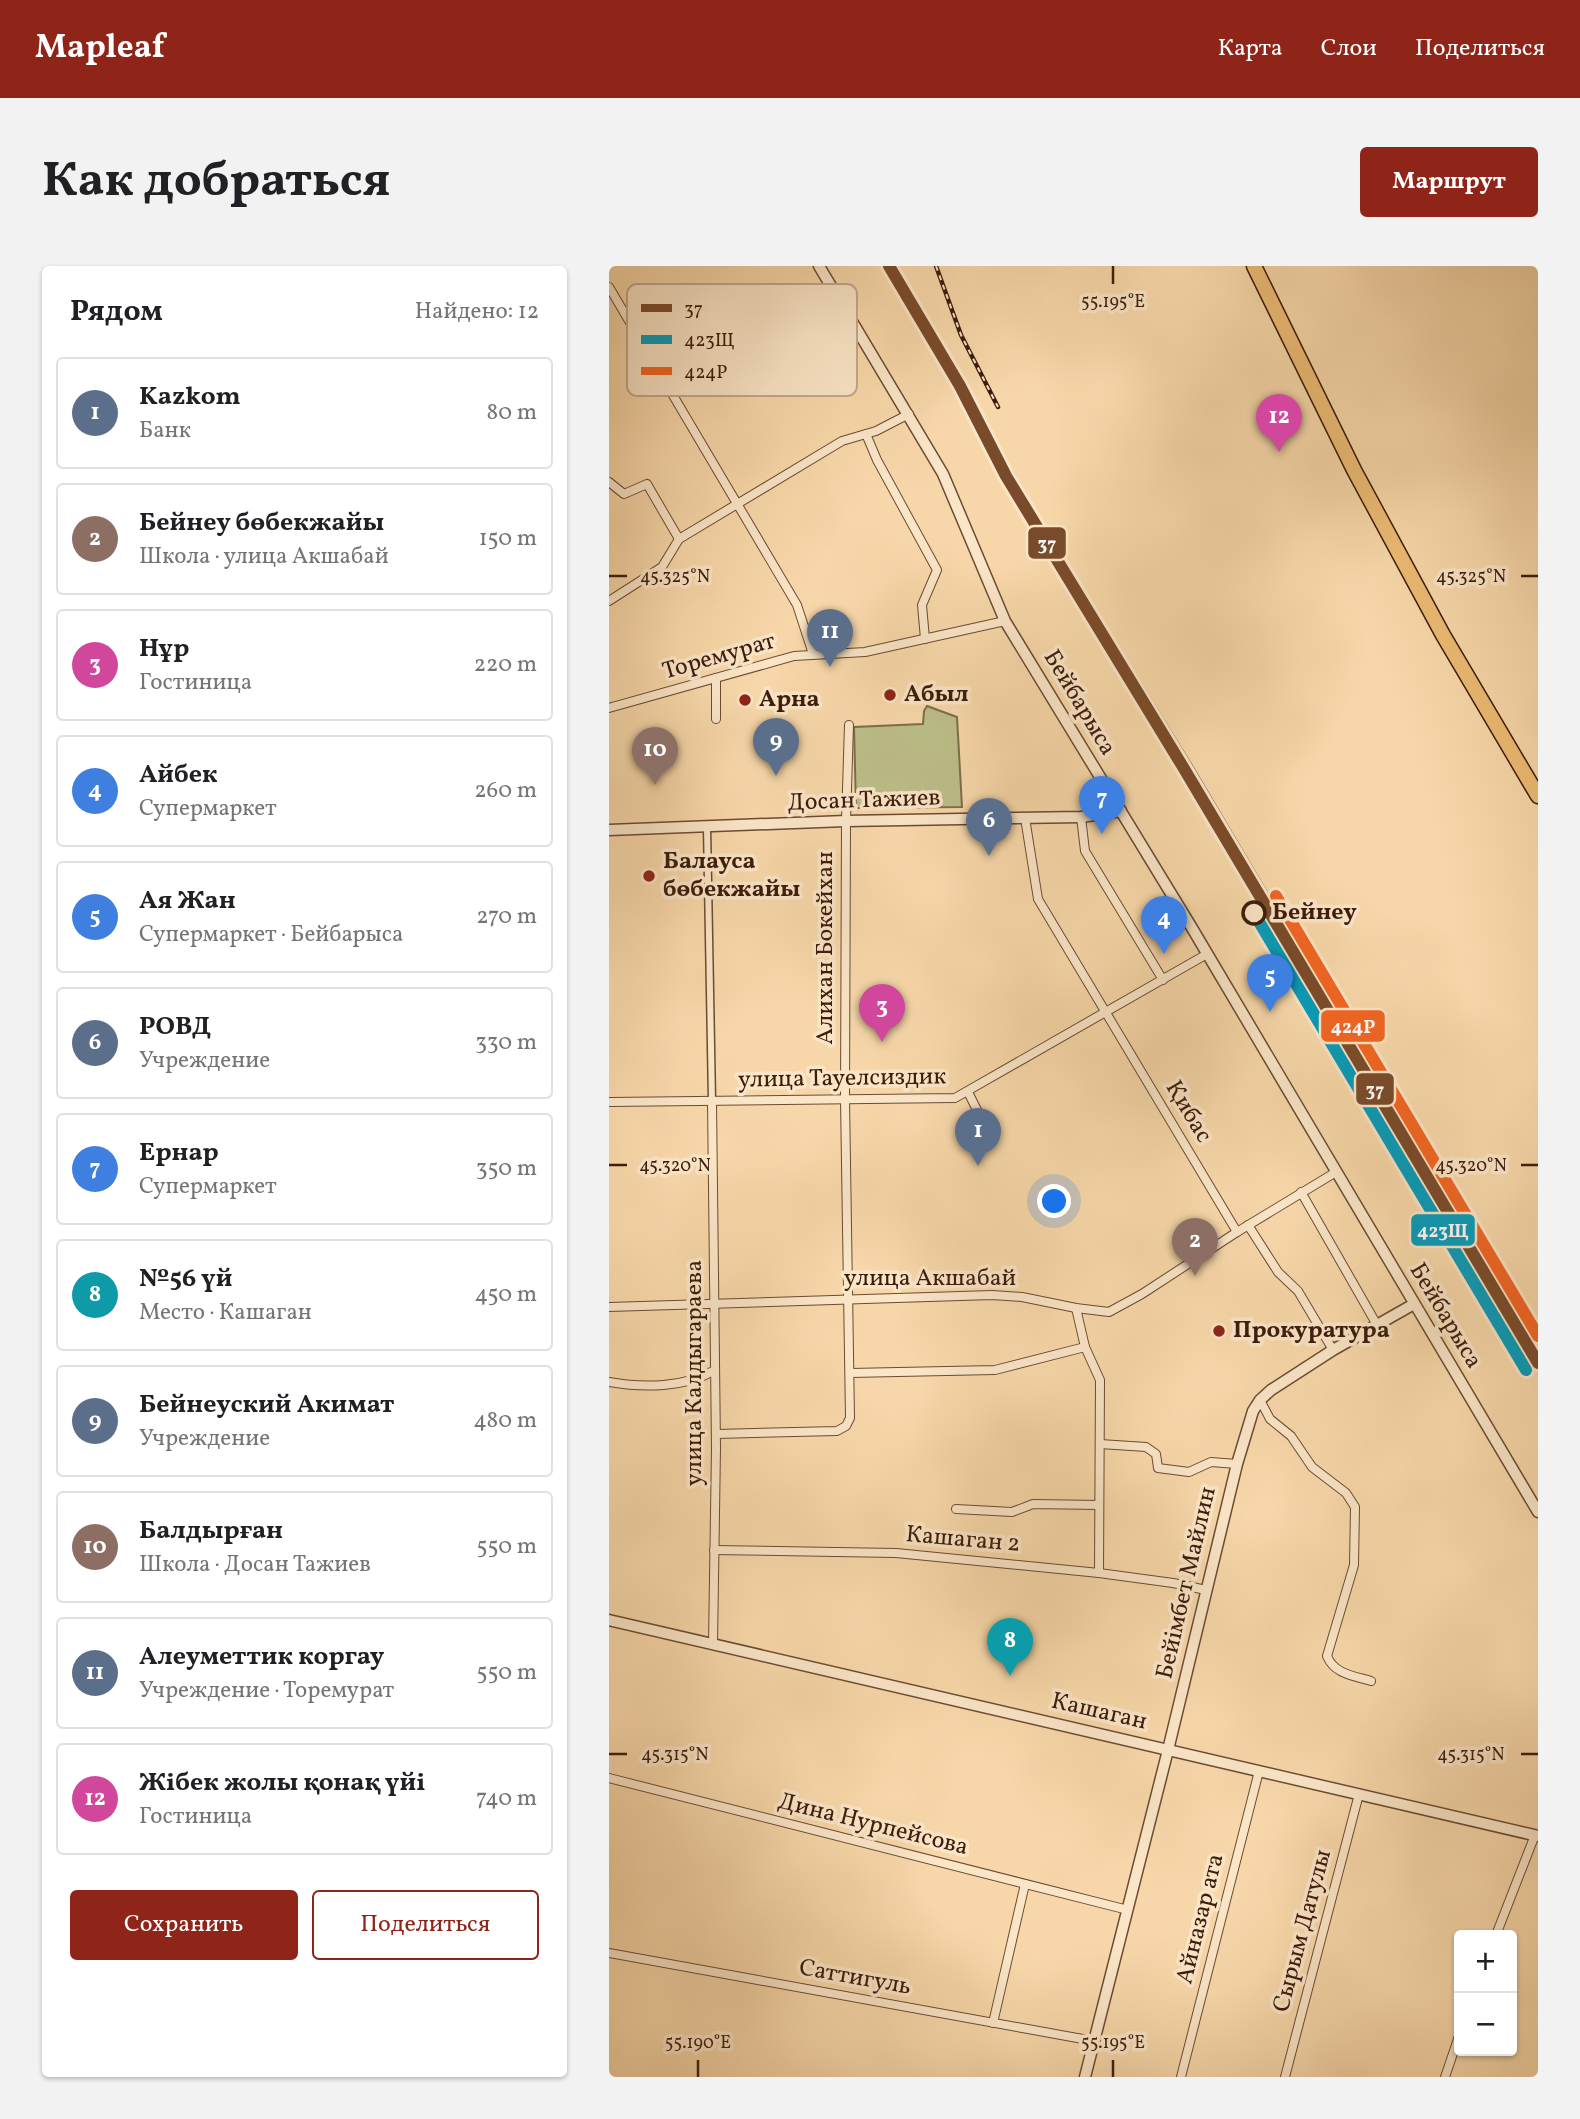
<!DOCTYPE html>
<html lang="ru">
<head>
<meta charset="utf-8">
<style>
	body { margin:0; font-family:Vollkorn,serif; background:#f2f2f2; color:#202124 }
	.controls { position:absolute; right:21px; bottom:21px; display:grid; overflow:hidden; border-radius:7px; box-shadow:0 2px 5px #0004 }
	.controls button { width:63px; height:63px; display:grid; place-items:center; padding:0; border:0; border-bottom:2px solid #e0e0e0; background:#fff; color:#202124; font:35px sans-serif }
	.you { position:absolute; left:446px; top:936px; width:24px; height:24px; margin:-18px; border:5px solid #fff; border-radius:50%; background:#1a73e8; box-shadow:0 0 0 10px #1a73e833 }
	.badge { display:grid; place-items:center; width:46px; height:46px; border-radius:50%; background:#8f2418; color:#fff; font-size:23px; font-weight:700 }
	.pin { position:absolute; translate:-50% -58px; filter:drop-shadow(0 2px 4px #0008) }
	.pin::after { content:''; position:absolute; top:37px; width:24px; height:21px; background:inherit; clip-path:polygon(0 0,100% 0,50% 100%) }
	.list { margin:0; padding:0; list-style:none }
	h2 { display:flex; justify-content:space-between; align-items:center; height:91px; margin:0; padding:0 28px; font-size:30px }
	h2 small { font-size:23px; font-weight:400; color:#757577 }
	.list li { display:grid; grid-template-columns:46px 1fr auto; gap:21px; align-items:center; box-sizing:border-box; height:112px; margin:0 14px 14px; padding:0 14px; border:2px solid #e0e0e0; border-radius:7px }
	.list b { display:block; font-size:26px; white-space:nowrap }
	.list p { margin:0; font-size:23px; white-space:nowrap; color:#757577 }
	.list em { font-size:23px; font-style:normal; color:#757577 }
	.actions { display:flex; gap:14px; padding:21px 28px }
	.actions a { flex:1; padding:16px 0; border:2px solid #8f2418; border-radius:7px; text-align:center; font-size:24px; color:#8f2418 }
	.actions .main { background:#8f2418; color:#fff }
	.map { position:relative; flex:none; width:929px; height:1811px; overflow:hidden; border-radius:7px }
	header { display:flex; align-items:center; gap:42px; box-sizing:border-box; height:98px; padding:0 35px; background:#8f2418; color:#fff }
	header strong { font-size:33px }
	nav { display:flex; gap:38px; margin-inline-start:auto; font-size:24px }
	.intro { display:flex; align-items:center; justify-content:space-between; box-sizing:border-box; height:168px; padding:0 42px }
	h1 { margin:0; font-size:49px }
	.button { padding:18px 32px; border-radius:7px; background:#8f2418; color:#fff; font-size:24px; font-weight:700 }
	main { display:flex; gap:42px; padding:0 42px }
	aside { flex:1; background:#fff; border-radius:7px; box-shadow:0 2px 5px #0004 }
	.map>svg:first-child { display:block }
</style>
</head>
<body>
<header>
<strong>Mapleaf</strong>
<nav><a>Карта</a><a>Слои</a><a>Поделиться</a></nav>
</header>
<div class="intro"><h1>Как добраться</h1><a class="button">Маршрут</a></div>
<main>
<aside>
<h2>Рядом<small>Найдено: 12</small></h2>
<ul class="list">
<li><span class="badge" style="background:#5c6f8a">1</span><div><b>Kazkom</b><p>Банк</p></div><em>80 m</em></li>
<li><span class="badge" style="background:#8d6e63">2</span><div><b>Бейнеу бөбекжайы</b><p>Школа · улица Акшабай</p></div><em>150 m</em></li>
<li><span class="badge" style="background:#d1479c">3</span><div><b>Нұр</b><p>Гостиница</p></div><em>220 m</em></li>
<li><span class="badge" style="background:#3f7fe0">4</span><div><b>Айбек</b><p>Супермаркет</p></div><em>260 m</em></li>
<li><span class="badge" style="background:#3f7fe0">5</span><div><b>Ая Жан</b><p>Супермаркет · Бейбарыса</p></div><em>270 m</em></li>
<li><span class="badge" style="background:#5c6f8a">6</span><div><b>РОВД</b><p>Учреждение</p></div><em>330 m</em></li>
<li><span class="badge" style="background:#3f7fe0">7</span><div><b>Ернар</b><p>Супермаркет</p></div><em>350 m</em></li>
<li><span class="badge" style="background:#0f9aa8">8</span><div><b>№56 үй</b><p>Место · Кашаган</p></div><em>450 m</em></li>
<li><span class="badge" style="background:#5c6f8a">9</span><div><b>Бейнеуский Акимат</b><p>Учреждение</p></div><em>480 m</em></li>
<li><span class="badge" style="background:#8d6e63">10</span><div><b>Балдырған</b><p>Школа · Досан Тажиев</p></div><em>550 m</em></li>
<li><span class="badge" style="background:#5c6f8a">11</span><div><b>Алеуметтик коргау</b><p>Учреждение · Торемурат</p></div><em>550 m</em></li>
<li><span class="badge" style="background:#d1479c">12</span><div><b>Жібек жолы қонақ үйі</b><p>Гостиница</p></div><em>740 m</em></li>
</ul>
<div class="actions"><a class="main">Сохранить</a><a>Поделиться</a></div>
</aside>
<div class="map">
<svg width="929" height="1811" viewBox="0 0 929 1811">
	<rect width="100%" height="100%" fill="#f7d7a9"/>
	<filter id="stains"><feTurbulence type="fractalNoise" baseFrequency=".00286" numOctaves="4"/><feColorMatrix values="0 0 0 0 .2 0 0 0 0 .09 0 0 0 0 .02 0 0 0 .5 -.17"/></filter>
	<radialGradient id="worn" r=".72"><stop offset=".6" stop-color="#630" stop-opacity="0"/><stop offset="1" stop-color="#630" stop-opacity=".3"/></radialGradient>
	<path fill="#bcbe89" stroke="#7c6d4a" stroke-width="2" d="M318 440 348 451 353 541 247 542 245 461 314 458 315 445Z"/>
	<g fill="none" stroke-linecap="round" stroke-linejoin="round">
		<defs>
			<path id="pedestrian" d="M98 561 103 835"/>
			<g id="minor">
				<path d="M0 21 188 339 204 388"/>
				<path d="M257 168 268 194 328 304 313 339 316 373"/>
				<path d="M0 216 15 228 38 218 70 273 53 301 0 335"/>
				<path d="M70 273 233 175 267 165 300 148"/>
				<path d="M0 442 185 390 256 386 396 355"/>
				<path d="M107 453V412"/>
				<path d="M472 551 476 585 554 714"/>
				<path d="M416 552 429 633 628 966"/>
				<path d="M359 826 382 872"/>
				<path d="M103 835 107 1182 104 1378"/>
				<path d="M0 836 346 832 598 688"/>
				<path d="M692 926 768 1059"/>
				<path d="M639 959 669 1006 689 1025 724 1084"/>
				<path d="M0 1041 383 1029 413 1031 467 1042 500 1046 533 1028 628 966 727 906"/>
				<path d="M467 1042 476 1081 491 1114 490 1307"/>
				<path d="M241 1107 386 1104 476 1081"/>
				<path d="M0 1116C34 1122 76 1122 106 1104"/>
				<path d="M651 1134 661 1153 682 1170 703 1201 737 1227 746 1241 745 1299 718 1390C725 1408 745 1410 762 1415"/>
				<path d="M107 1168 228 1165 237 1160 241 1152 236 833 237 555 240 459"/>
				<path d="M491 1178 537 1181 547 1188 549 1202 580 1206 602 1196 628 1198"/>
				<path d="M347 1243 403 1246 424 1238 490 1239"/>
				<path d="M105 1284 287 1287 490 1307 564 1317 597 1324"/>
				<path d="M0 1512 519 1644"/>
				<path d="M887 1669 926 1569"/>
				<path d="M0 1687 485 1775"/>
				<path d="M384 1757 416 1618"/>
				<path d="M572 1811 650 1505"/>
				<path d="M676 1811 750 1528"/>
				<path d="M836 1811 850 1770"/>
			</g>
			<g id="tertiary">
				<path d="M210 0 334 208 396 355 583 662 929 1246"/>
				<path d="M0 564 237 555 472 551 512 545"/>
				<path d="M0 1354 929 1570"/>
				<path d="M476 1811 559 1484 628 1198 644 1145 651 1134 662 1124 724 1084 805 1038"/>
			</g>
			<path id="trunk" d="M645 0 745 204 834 369 929 530"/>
		</defs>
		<use href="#pedestrian" stroke="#6b4b32" stroke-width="9"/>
		<use href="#minor" stroke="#6b4b32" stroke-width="10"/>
		<use href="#tertiary" stroke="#6b4b32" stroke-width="13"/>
		<use href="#trunk" stroke="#3c1c0b" stroke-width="17"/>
		<use href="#pedestrian" stroke="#fae5c7" stroke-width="6"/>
		<use href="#minor" stroke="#fae5c7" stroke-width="8"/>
		<use href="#tertiary" stroke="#fae5c7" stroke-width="10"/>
		<use href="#trunk" stroke="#ecbc74" stroke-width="14"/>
		<defs>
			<g id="rail">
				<path d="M327 0 352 69 389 141"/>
				<path d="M351 120 455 295 581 499 929 1085"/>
			</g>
		</defs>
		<use href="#rail" stroke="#3c1c0b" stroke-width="4.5"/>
		<use href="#rail" stroke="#fae5c7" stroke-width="2" stroke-dasharray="5" stroke-linecap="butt"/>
		<defs>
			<path id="rail-1" d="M280 0 351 120 397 210 574 501 929 1097"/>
			<path id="rail-2" d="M643 644 917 1104"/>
			<path id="rail-3" d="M667 630 929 1070"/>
		</defs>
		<use href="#rail-1" stroke="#fae5c7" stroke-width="18"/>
		<use href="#rail-2" stroke="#fae5c7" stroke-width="18"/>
		<use href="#rail-3" stroke="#fae5c7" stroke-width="18"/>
		<use href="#rail-1" stroke="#7a4b2a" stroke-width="12"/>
		<use href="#rail-2" stroke="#069bba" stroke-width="12"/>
		<use href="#rail-3" stroke="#f26522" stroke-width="12"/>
	</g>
	<path fill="none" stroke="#3c1c0b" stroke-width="2.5" d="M504 0V18M0 310H18M912 310H929M0 899H18M912 899H929M0 1488H18M912 1488H929M89 1794V1811M504 1794V1811"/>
	<g fill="#8f2418" stroke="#fae5c7" stroke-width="2.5">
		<circle cx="281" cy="429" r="7"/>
		<circle cx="136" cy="434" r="7"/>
		<circle cx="40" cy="610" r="7"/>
		<circle cx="610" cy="1065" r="7"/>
	</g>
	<circle fill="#fae5c7" stroke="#3c1c0b" stroke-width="3.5" cx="645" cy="647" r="11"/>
	<g text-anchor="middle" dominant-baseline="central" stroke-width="7" stroke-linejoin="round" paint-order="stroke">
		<g font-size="24" fill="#3c1c0b" stroke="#fae5c7">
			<text transform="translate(110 391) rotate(-16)">Торемурат</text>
			<text transform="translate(470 437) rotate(59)">Бейбарыса</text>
			<text transform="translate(255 535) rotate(-2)">Досан Тажиев</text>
			<text transform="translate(217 682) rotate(-90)">Алихан Бокейхан</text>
			<text transform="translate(233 813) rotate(-1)">улица Тауелсиздик</text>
			<text transform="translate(579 846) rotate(59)">Қибас</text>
			<text x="321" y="1013">улица Акшабай</text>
			<text transform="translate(836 1050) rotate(59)">Бейбарыса</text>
			<text transform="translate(86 1107) rotate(-90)">улица Калдыгараева</text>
			<text transform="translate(354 1274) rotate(5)">Кашаган 2</text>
			<text transform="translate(578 1317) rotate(-77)">Бейімбет Майлин</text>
			<text transform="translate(490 1446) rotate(13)">Кашаган</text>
			<text transform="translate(264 1559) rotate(14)">Дина Нурпейсова</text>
			<text transform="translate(592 1653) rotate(-76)">Айназар ата</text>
			<text transform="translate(694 1665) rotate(-75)">Сырым Датулы</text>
			<text transform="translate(246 1712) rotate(10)">Саттигуль</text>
		</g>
		<g font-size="24" font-weight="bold" fill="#3c1c0b" stroke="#fae5c7" text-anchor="start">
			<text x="295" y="429">Абыл</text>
			<text x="150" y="434">Арна</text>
			<text x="54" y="596">Балауса<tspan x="54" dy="28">бөбекжайы</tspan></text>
			<text x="624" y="1065">Прокуратура</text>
		</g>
		<g font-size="24" font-weight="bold" fill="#3c1c0b" stroke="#fae5c7" text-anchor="start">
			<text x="663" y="647">Бейнеу</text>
		</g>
	</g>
	<rect x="18" y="18" width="230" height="112" rx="10" fill="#fae5c7" stroke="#c1a98f" stroke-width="2"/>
	<rect x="32" y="38" width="31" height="8" fill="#7a4b2a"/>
	<rect x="32" y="69" width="31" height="9" fill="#069bba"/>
	<rect x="32" y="101" width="31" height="8" fill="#f26522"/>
	<g font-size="19" fill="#3c1c0b">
		<text x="75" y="49">37</text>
		<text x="75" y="80">423Щ</text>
		<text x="75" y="112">424Р</text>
	</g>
	<g font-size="18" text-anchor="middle" fill="#3c1c0b" stroke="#fae5c7" stroke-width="7" stroke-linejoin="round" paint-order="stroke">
		<text x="504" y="41">55.195°E</text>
		<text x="66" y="316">45.325°N</text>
		<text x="862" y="316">45.325°N</text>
		<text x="66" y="905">45.320°N</text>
		<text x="862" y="905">45.320°N</text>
		<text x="66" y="1494">45.315°N</text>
		<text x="862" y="1494">45.315°N</text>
		<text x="89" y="1782">55.190°E</text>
		<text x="504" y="1782">55.195°E</text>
	</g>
	<g stroke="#fae5c7" stroke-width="2.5">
		<rect x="418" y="260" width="40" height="34" rx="7" fill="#7a4b2a"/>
		<rect x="711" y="743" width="66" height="34" rx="7" fill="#f26522"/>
		<rect x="746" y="806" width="40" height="34" rx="7" fill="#7a4b2a"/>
		<rect x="801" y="947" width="66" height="34" rx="7" fill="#069bba"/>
	</g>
	<g font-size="19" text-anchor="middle" font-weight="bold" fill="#fff">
		<text x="438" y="284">37</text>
		<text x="744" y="767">424Р</text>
		<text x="766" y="830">37</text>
		<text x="834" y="971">423Щ</text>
	</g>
	<rect width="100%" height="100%" filter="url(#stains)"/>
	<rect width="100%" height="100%" fill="url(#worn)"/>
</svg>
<div class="controls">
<button>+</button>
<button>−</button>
</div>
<div class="you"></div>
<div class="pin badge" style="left:369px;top:900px;background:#5c6f8a">1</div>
<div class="pin badge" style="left:586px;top:1010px;background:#8d6e63">2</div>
<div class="pin badge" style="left:273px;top:776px;background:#d1479c">3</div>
<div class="pin badge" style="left:555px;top:688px;background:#3f7fe0">4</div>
<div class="pin badge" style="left:661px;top:746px;background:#3f7fe0">5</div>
<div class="pin badge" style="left:380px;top:590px;background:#5c6f8a">6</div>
<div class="pin badge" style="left:493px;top:568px;background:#3f7fe0">7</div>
<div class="pin badge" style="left:401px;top:1410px;background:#0f9aa8">8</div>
<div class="pin badge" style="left:167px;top:510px;background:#5c6f8a">9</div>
<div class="pin badge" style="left:46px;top:519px;background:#8d6e63">10</div>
<div class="pin badge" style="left:221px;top:401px;background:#5c6f8a">11</div>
<div class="pin badge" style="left:670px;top:186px;background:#d1479c">12</div>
</div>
</main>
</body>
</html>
